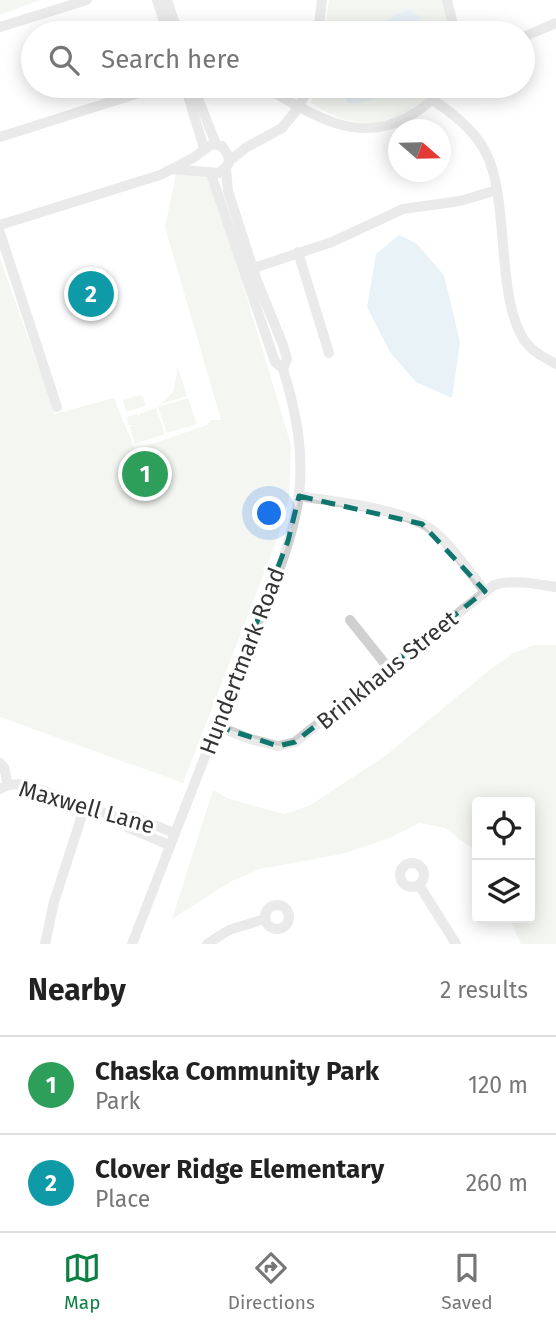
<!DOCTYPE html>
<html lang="en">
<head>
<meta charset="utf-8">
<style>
	body { margin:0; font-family:"Fira Sans",sans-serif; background:#f6f6f6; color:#222 }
	.controls { position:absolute; right:21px; bottom:21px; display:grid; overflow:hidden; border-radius:7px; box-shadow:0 4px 18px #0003 }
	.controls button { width:63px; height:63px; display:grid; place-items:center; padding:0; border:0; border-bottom:2px solid #e0e0e0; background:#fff; color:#222; font:35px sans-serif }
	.compass { position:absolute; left:388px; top:119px; width:63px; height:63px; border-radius:50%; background:#fff; box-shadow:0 4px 18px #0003; rotate:110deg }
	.you { position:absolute; left:270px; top:514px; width:24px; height:24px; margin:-18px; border:5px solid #fff; border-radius:50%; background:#1a73e8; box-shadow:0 0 0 10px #1a73e833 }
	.badge { display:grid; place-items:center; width:46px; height:46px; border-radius:50%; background:#0b8043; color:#fff; font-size:23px; font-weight:700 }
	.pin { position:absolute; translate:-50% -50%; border:4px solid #fff; box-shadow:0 2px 7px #0006 }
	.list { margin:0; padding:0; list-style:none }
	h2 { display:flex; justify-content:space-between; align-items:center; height:91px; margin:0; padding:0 28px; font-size:30px }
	h2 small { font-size:23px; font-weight:400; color:#767676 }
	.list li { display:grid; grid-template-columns:46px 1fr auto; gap:21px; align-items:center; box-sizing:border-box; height:98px; padding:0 28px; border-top:2px solid #e0e0e0 }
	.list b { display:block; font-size:26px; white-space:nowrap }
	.list p { margin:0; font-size:23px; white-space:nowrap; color:#767676 }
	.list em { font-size:23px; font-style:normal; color:#767676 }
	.icon { flex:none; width:38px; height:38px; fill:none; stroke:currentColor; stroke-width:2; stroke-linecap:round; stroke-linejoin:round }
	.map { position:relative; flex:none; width:556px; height:944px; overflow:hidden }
	.search { position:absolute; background:#fff; box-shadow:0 4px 18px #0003; left:21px; right:21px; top:21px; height:77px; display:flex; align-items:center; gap:18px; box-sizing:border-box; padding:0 24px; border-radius:38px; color:#767676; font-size:26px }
	.sheet { height:287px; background:#fff }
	nav { display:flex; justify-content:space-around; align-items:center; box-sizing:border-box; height:98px; border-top:2px solid #e0e0e0; background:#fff; font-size:19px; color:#767676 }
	nav a { display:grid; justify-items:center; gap:4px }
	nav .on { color:#0b8043 }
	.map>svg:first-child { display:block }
</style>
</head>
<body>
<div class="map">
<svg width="556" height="944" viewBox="0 0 556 944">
	<rect width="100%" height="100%" fill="#fff"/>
	<g fill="#e6ecdf">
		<path d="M0 0H40L0 15Z"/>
		<path d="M329 0H445L452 33H324Z"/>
		<path d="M317 86H436C417 111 383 128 352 121 337 119 323 110 311 103Z"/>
		<path d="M177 169 211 178 291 445 289 497 278 537 183 783 0 717V258L55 414 114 398 135 450 207 425 211 420H221L165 227Z"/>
		<path d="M178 368 187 396 161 404 173 392Z"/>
		<path d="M140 395 143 397 146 406 126 412 123 400Z"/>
		<path d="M188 398 197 424 167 433 158 407Z"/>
		<path d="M156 408 165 434 135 444 130 427 133 425H129L126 417 137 414 139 417V414Z"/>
		<path d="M534 645H556V944H521L509 918H530V802H477V856L475 851 445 828 419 823 390 838 342 854 260 869 232 881 172 919 213 790 229 799 284 814 309 806 385 756 492 668 514 653Z"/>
	</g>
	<g fill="#cfe2ee">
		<path d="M410 10 420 17 419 33H366C382 27 395 11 410 10Z"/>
		<path d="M341 86H393C380 96 365 106 347 103Z"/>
		<path d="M399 235 416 243 444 275 460 342 452 398 416 382 390 352 367 307 376 254Z"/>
	</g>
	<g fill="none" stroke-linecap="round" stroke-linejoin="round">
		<g stroke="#d0d0d0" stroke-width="10">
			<path d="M157 0 168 33"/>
			<path d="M167 0 178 33"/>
			<path d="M447 0 455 33"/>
			<path d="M0 27 87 0"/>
			<path d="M318 33 322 0"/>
			<path d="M523 37 556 23"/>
			<path d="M185 86 204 148"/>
			<path d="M193 86 216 144"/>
			<path d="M263 86C308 112 354 145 406 118 421 110 433 101 442 86"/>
			<path d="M433 100C451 112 476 132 486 153 511 202 494 308 529 346 536 354 547 359 556 364"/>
			<path d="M0 137 161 86"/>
			<path d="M229 161 247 147 282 128 299 107 309 86"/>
			<path d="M226 169 228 191 257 281 283 345 287 359 283 369"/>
			<path d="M211 174 275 362 283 369"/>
			<path d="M0 225 160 175 193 158 212 144 222 146 229 157 228 165 219 173 172 169"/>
			<path d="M0 233 57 407"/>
			<path d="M298 252 329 353"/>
			<path d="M245 271 332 242 403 209 460 201 497 190"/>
			<path d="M299 496C335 502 401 508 431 529 452 545 468 571 485 591"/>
			<path d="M350 620 390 670"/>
			<path d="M217 726 250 739 278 746 295 742 494 585C514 579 535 584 556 587"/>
			<path d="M0 763 4 767 8 785"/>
			<path d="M0 789 8 785 23 784 119 818 133 816 174 833"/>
			<path d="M119 818 129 828 169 845"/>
			<circle cx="412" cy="875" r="12"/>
			<path d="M419 885 456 944"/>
			<circle cx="277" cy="917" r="12"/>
			<path d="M45 944 54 902 85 806"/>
			<path d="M132 944C169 848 207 752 244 656 264 606 292 549 299 495 304 451 296 411 283 369"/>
			<path d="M207 944 229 930 265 919"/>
		</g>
	</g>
	<path d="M0 0H556V944H0ZM299 496 422 524 485 591 295 742 278 746 217 726 288 541Z" fill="#fff" fill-opacity=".55" fill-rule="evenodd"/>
	<path fill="none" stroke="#0f766e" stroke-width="5" stroke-dasharray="14 9" stroke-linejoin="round" d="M299 496 422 524 485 591 295 742 278 746 217 726 288 541Z"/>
	<g text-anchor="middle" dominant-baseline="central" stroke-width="7" stroke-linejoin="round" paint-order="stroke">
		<g font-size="23" fill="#333" stroke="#fff">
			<text transform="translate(242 661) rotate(-69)">Hundertmark Road</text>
			<text transform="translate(387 670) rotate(-39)">Brinkhaus Street</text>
			<text transform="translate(87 807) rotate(16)">Maxwell Lane</text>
		</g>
	</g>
</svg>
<div class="controls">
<button><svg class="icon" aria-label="locate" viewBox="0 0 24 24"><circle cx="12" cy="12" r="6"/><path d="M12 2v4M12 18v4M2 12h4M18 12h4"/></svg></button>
<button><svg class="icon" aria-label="layers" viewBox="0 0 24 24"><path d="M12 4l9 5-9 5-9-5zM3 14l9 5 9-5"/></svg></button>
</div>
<svg class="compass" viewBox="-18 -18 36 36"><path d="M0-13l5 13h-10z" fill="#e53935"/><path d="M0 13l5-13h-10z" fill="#767676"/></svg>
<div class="you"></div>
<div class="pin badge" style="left:145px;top:474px;background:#2e9e5b">1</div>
<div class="pin badge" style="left:91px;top:294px;background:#0f9aa8">2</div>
<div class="search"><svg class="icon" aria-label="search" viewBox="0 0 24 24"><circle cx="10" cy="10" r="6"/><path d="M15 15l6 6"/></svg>Search here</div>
</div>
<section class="sheet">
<h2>Nearby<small>2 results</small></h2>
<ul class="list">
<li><span class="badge" style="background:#2e9e5b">1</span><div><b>Chaska Community Park</b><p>Park</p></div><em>120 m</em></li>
<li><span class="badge" style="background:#0f9aa8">2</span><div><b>Clover Ridge Elementary</b><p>Place</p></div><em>260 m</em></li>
</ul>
</section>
<nav>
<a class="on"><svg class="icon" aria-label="map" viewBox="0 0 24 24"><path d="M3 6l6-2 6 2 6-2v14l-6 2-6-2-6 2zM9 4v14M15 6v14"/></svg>Map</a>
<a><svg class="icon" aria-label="directions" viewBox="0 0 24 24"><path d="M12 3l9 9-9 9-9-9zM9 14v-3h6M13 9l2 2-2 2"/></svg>Directions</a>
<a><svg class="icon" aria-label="saved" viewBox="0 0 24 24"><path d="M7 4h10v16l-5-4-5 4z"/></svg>Saved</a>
</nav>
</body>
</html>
